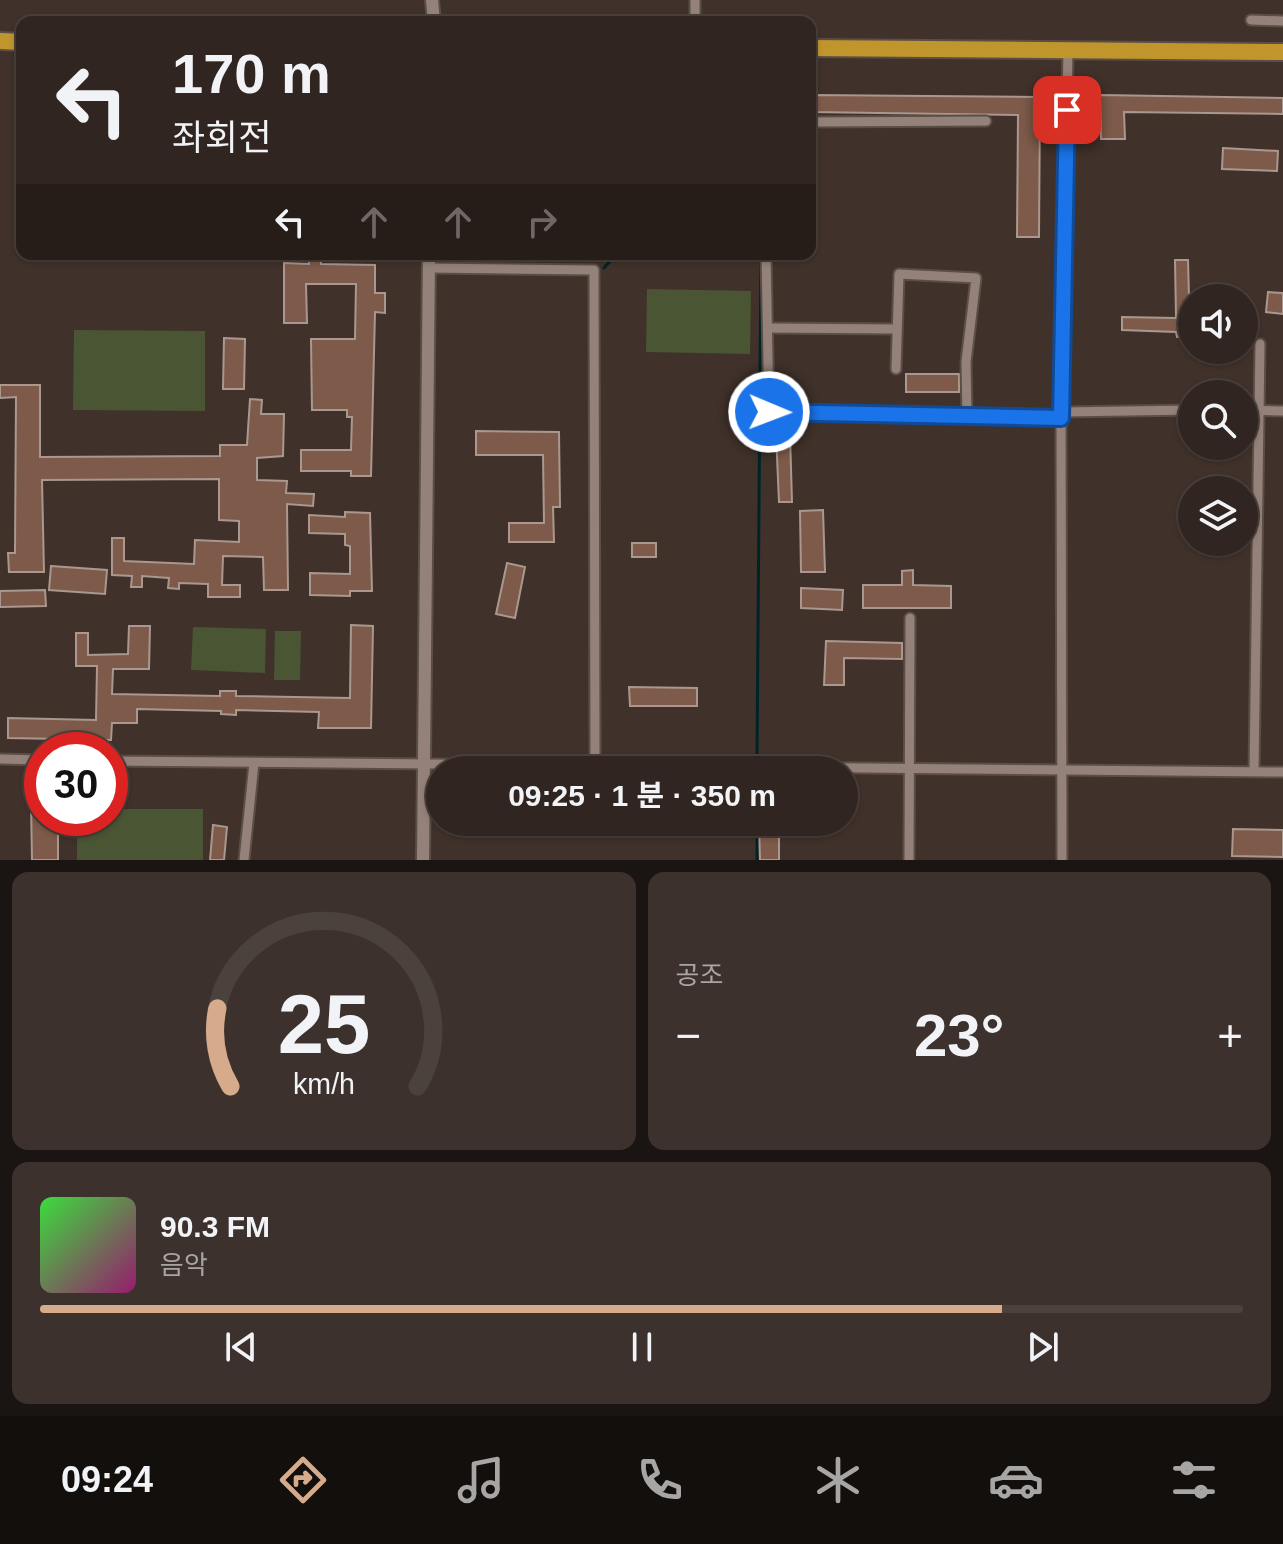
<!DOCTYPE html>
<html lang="ko">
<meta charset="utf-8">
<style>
body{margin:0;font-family:Arial,"Noto Sans KR",sans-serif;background:#3c312d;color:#f1f3f6;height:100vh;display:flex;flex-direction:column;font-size:30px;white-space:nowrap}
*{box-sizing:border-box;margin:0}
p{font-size:26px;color:#a8a5a5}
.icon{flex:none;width:44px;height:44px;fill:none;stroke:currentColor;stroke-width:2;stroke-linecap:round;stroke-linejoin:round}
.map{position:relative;height:860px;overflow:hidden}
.sheet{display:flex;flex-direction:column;gap:12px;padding:12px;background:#1a1412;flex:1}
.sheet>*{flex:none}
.hud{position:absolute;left:16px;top:16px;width:800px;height:244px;border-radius:16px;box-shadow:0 2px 6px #0004,0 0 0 2px #4b423e;background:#302520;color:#f1f3f6;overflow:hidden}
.buttons{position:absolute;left:1178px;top:284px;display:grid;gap:16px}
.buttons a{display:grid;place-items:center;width:80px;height:80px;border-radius:50%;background:#302520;box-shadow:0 2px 6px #0004,0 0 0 2px #4b423e;font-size:40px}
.speed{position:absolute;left:24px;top:732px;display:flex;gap:16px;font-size:40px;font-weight:700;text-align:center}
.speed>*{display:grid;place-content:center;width:104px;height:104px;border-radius:50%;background:#302520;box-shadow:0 2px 6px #0004,0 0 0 2px #4b423e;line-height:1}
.speed .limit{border:12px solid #d22;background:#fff;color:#111}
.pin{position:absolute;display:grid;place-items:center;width:68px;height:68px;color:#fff;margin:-34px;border-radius:16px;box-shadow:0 4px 12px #0006}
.me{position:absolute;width:88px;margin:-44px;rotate:91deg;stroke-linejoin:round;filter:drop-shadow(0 0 6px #0008)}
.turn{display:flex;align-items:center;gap:28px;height:168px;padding:0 24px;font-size:36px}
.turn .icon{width:104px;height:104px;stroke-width:2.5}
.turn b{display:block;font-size:56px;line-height:68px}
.lanes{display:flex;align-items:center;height:76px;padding:0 24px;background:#0003;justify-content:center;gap:40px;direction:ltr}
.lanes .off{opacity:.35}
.big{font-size:60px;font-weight:700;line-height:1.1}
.sheet .tile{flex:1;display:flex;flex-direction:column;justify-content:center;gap:12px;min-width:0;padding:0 28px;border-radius:16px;background:#3c312d}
.sheet .dial{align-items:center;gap:0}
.dial svg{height:208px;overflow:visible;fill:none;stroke:#4b423e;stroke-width:7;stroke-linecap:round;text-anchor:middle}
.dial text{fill:#f1f3f6;stroke:none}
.song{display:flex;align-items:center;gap:24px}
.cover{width:96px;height:96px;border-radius:12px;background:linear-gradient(135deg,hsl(120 70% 55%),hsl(320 70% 35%))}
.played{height:8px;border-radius:4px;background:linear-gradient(90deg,#d6ab8b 80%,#4b423e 80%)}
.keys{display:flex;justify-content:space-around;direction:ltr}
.heat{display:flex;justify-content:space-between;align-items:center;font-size:44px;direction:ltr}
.sheet .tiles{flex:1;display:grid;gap:12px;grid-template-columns:1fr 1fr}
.tile:last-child{grid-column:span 2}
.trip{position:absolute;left:426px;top:756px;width:432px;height:80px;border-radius:40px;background:#302520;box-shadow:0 2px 6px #0004,0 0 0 2px #4b423e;font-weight:700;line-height:80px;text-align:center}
.dock{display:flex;height:128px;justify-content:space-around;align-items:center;background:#130f0d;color:#a8a5a5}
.dock .icon{width:56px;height:56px}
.dock .active{color:#d6ab8b}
.dock b{font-size:36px;color:#f1f3f6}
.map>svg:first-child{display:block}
</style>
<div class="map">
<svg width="1283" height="860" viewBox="0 0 1283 860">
<rect width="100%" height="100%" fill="#40312a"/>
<g fill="#4a5534">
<path d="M647 289 751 291 750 354 646 352Z"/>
<path d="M74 330 205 331V411L73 410Z"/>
<path d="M193 627 266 629 265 673 191 670Z"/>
<path d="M275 631H301L300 680H274Z"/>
<path d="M110 809H203V860H77V818H110Z"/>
</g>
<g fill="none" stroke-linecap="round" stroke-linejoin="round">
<g stroke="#002328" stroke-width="3">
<path d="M604 268 616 254"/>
<path d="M757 756 761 254"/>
<path d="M757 822V860"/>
</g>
</g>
<g fill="#7d5a49" stroke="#aa988f" stroke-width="2">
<path d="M810 95 1040 97 1039 237H1017L1018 115 810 112Z"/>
<path d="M1100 95 1283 98V114L1124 112 1125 139H1101Z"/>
<path d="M1223 148 1278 151 1277 171 1222 169Z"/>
<path d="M308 254H320L321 264 375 265V293H385V313L375 312 371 476H351V471H301V450H351L352 417H347V410H312L311 339H355L356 284H306L307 323H284V263L309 264Z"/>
<path d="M1175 260H1188L1190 336 1177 337 1176 332 1122 330V317L1176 318Z"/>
<path d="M1268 292 1283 293V314L1266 312Z"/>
<path d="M224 338 245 339 244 389H223Z"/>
<rect x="906" y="374" width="53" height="18"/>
<path d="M0 385H40V457L220 456V445H247L250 399 262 400 261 414H284L283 456 257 458V480L287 481 286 493 314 494 313 506 287 504 288 590H264L263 557 223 556 222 585H240V597H208V584L179 583V589L168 588 169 578 142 576V587H131L132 576 112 575V538H124V561L194 564 195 540 239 542V521L219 520V479L42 480 44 572H9L8 553H15L16 397 0 398Z"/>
<path d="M476 431 559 432 560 507H553L554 542H509V523H544L543 455H476Z"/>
<path d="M776 434H790L792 502H779Z"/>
<path d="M823 510 825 572H801L800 511Z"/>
<path d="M345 512 370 513 372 591H350V596L310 595V573L350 574V546L345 545V534L309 533V515L345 517Z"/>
<rect x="632" y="543" width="24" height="14"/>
<path d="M507 563 525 567 515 618 496 614Z"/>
<path d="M51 566 107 570 105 594 49 590Z"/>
<path d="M913 570V585L951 586V608H863V585H902V571Z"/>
<path d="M801 588 843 590 842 610 801 608Z"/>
<path d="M45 590 46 606 0 607V591Z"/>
<path d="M351 625 373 626 371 728H318L319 712 236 710V715L221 714V711L137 709V723H112L111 740 8 738V718L96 720 97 666H76V633H88V655L128 654 129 626H150L149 669H113L112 694 220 696V691H236V696L350 698Z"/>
<path d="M826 641 902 643V659L844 658V685H824Z"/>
<path d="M629 687 697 688V706H630Z"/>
<path d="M31 803H42V818H58V860H32Z"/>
<path d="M759 822H779V860H760Z"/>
<path d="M213 825 227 827 224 860H210Z"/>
<path d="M1233 829 1283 830V857L1232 856Z"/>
</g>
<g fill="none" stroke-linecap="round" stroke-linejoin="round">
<g stroke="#5b4e47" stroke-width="13">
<g id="street">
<path d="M1251 20 1283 21"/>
<path d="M695 22V0"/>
<path d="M810 122 986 121"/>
<path d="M766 254 769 412 1061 418"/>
<path d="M430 268 594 270 595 763"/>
<path d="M768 328 897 329"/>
<path d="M896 369 899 274 976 278 966 362 967 417"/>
<path d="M1244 410 1283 411"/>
<path d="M1062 412 1192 410"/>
<path d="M0 759 42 760"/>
<path d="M110 761 1283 772"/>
<path d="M1254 771 1260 344"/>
<path d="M244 860 254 763"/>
<path d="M909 860 910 618"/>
<path d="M1062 860 1061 418 1068 50"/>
</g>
</g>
<g stroke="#5b4e47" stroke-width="16">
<g id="secondary">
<path d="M432 0 434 22"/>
<path d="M423 860 429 254"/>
</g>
</g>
<g stroke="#5b4e47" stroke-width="20">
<g id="highway">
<path d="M0 41 22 42"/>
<path d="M810 48 1283 52"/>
</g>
</g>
<use href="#street" stroke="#94827a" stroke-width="9"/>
<use href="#secondary" stroke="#94827a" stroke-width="12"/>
<use href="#highway" stroke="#c0952c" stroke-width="16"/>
</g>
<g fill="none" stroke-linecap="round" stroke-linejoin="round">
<g stroke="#114b97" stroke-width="20">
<path id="route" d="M769 412 1061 418 1067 110"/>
</g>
<use href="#route" stroke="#1a73e8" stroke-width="14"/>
</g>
</svg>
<div class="buttons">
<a><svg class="icon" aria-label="sound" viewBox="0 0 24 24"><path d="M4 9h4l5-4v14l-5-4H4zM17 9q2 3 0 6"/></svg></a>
<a><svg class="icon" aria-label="search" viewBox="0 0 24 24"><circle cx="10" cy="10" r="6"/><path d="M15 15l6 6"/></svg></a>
<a><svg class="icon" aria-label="layers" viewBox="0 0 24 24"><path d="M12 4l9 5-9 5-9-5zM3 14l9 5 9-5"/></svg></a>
</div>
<div class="speed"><div class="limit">30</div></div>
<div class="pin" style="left:1067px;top:110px;background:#d93025"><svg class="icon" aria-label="arrive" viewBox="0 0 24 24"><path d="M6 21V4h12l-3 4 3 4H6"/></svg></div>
<svg class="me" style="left:769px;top:412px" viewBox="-20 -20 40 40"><circle r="17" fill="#1a73e8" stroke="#fff" stroke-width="3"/><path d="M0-11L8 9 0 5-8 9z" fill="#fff"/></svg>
<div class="trip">09:25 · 1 분 · 350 m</div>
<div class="hud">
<div class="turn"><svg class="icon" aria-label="left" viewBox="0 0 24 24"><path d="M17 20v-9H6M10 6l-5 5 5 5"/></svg><div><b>170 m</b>좌회전</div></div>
<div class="lanes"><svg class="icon" aria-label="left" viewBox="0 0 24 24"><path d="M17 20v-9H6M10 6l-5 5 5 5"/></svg><svg class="icon off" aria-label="ahead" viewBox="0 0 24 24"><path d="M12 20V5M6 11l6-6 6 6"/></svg><svg class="icon off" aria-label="ahead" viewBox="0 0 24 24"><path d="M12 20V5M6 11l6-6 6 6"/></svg><svg class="icon off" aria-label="right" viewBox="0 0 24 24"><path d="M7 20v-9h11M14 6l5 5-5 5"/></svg></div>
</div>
</div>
<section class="sheet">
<div class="tiles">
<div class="tile dial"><svg viewBox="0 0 100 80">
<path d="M14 69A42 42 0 1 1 86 69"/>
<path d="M14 69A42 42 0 0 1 9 39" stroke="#d6ab8b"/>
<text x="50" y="56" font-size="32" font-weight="700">25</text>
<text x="50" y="72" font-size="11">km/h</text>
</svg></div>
<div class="tile"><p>공조</p>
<div class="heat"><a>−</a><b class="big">23°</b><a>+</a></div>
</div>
<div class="tile">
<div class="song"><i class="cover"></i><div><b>90.3 FM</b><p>음악</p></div></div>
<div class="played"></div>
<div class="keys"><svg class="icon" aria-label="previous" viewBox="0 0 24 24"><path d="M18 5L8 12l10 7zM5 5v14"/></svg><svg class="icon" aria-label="pause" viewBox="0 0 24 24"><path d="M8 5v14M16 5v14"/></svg><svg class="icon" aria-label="next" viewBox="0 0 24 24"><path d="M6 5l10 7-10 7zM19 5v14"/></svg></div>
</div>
</div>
</section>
<nav class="dock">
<b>09:24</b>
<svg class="icon active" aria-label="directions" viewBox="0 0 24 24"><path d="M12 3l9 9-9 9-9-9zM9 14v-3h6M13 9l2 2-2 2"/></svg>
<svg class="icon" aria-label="music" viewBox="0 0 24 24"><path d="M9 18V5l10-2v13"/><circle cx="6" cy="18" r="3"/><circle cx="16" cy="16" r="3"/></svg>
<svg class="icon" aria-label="phone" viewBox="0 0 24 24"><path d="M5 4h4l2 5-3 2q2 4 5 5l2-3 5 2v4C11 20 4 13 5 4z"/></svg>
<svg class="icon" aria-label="climate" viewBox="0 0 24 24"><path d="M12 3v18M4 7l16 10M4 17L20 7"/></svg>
<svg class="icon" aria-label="car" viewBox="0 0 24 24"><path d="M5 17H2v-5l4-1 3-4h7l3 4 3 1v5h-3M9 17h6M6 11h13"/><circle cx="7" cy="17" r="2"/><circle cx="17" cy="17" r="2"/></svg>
<svg class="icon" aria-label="filters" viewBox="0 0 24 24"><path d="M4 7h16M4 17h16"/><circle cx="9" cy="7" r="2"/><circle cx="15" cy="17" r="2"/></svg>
</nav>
